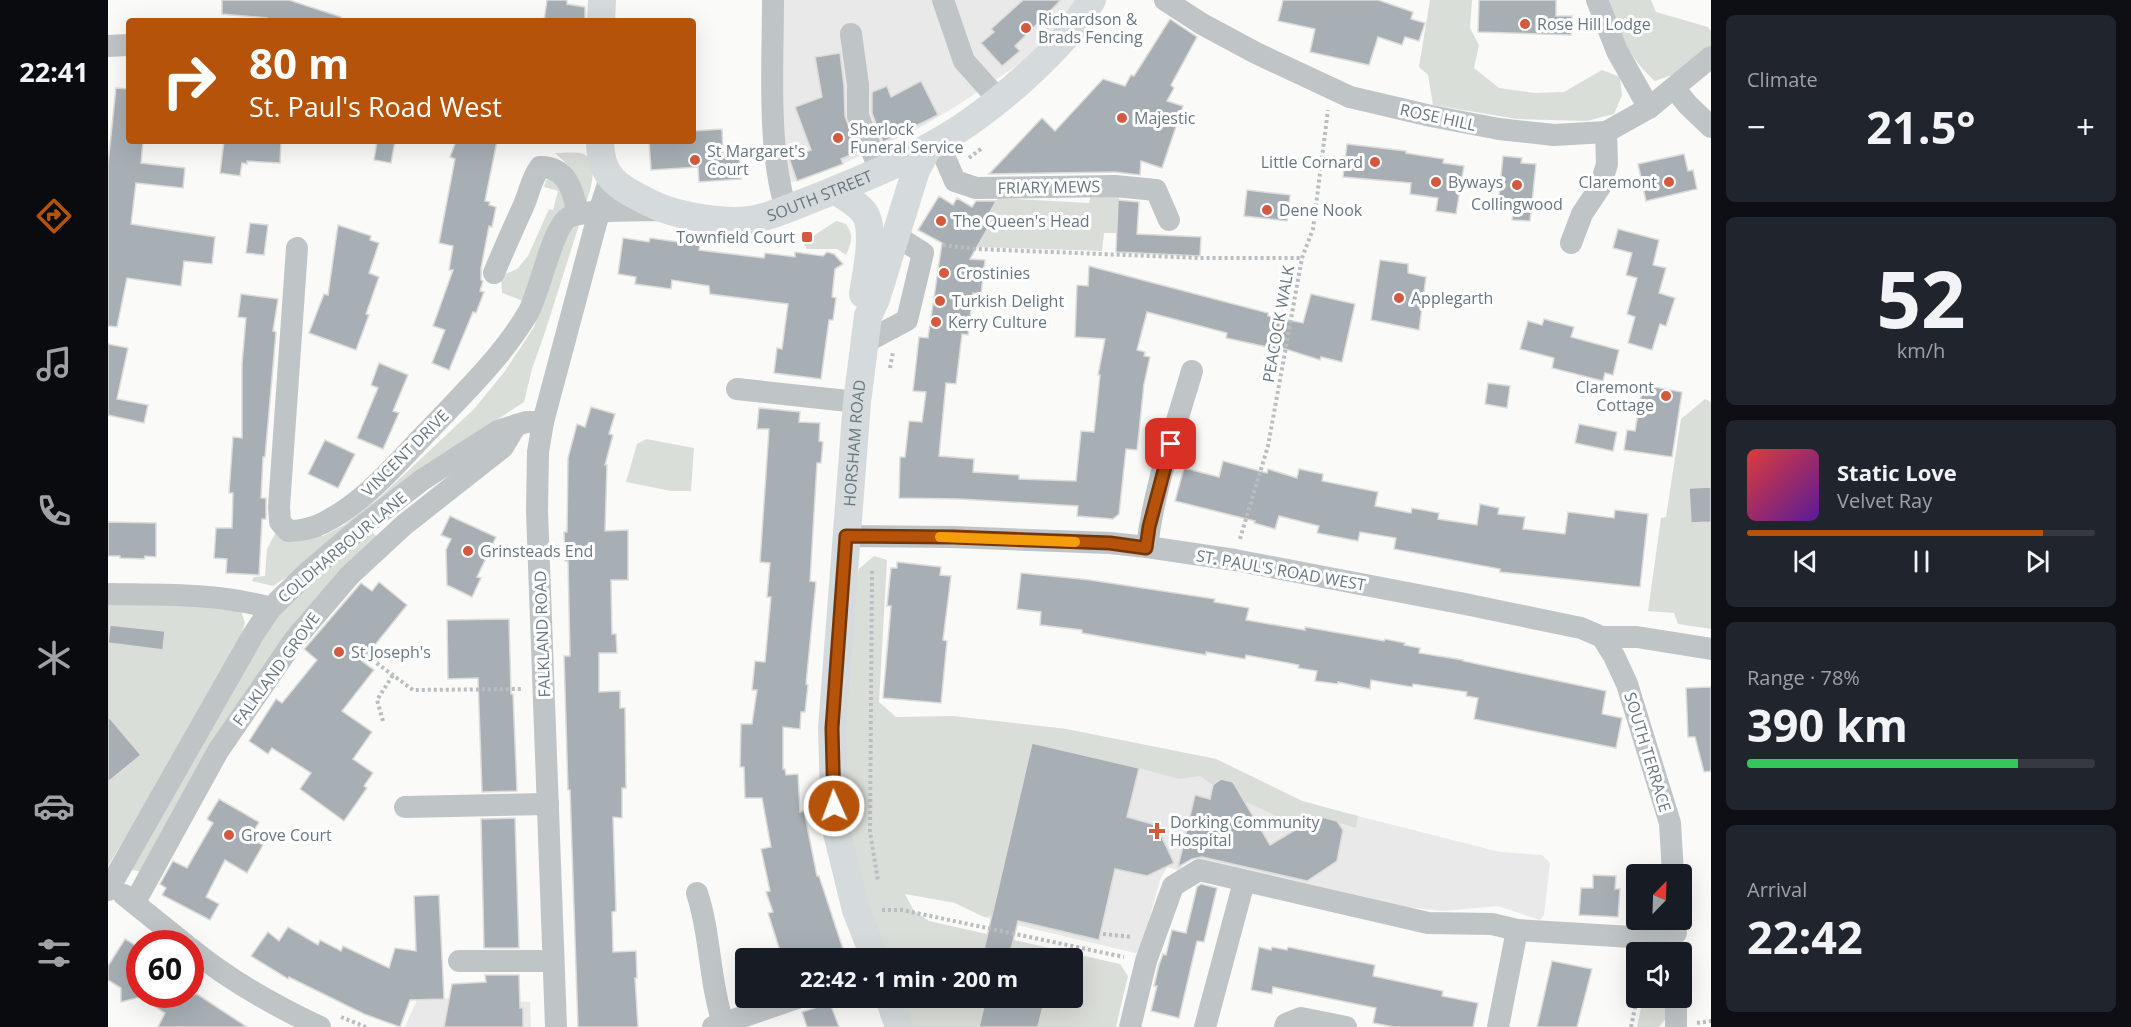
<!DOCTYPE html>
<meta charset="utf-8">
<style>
body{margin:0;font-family:"Open Sans",sans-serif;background:#20242c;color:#f1f3f6;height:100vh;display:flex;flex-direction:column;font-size:22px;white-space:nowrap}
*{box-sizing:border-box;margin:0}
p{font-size:20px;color:#9ea1a6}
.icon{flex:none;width:33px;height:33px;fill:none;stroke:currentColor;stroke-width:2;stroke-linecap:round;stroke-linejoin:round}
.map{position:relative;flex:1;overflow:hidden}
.sheet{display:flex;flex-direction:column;gap:15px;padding:15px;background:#0d0f14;width:420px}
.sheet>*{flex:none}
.guide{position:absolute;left:18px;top:18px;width:570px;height:126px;border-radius:6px;box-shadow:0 6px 24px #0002;background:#b45309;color:#fff;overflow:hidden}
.needle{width:39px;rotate:23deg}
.buttons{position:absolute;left:1518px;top:864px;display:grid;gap:12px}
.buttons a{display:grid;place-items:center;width:66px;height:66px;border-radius:6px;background:#171b24;box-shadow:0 6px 24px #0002;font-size:30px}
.speed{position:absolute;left:18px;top:930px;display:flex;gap:12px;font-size:30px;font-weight:700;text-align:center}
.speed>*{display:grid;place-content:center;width:78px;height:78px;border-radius:50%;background:#171b24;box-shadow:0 6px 24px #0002;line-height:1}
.speed .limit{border:9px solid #d22;background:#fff;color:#111}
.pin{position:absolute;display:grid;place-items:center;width:51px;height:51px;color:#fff;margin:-26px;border-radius:12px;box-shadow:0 3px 9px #0006}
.me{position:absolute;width:66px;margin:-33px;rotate:358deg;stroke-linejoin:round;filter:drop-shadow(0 0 4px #0008)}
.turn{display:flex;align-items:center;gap:21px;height:126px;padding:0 24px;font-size:27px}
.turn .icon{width:78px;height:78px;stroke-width:2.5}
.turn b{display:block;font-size:42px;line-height:51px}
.big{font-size:45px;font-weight:700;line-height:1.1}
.sheet .tile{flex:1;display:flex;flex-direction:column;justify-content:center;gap:9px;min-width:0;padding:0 21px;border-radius:9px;background:#20242c}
.sheet .dial{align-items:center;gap:0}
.dial b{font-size:78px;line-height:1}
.song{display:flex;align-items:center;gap:18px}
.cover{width:72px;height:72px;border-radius:9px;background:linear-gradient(135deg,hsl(0 70% 55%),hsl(270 70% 35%))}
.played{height:6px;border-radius:3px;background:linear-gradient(90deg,#b45309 85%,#363941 85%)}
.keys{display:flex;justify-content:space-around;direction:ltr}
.heat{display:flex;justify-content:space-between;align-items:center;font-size:33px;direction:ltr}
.charge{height:9px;border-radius:4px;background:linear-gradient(90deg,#34c759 78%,#363941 0)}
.trip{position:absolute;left:627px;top:948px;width:348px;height:60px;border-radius:6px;background:#171b24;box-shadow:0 6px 24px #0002;font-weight:700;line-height:60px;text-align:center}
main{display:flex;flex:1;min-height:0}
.dock{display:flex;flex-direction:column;width:108px;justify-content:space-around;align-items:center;background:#090b0e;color:#9ea1a6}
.dock .icon{width:42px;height:42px}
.dock .selected{color:#b45309}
.dock b{font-size:27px;color:#f1f3f6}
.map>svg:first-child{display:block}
</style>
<main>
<nav class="dock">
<b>22:41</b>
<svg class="icon selected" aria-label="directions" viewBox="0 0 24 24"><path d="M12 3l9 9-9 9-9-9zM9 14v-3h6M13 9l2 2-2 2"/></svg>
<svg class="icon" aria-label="music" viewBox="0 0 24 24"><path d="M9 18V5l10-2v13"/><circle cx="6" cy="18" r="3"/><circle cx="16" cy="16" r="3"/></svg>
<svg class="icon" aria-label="phone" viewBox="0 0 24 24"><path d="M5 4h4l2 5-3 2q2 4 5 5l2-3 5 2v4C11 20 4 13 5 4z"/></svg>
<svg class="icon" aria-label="climate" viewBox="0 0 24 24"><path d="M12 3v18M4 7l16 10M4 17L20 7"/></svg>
<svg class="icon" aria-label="car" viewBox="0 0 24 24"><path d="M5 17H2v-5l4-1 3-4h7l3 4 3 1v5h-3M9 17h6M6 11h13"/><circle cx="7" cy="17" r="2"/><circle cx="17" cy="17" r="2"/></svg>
<svg class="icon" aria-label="filters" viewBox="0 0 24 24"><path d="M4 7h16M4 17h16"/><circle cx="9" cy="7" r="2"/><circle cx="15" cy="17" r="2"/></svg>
</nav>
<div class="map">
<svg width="1603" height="1027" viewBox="0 0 1603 1027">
<rect width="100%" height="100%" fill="#fafaf8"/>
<g fill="#e8e9e8">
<path d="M657 0H971L944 42 847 107 811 128 735 164 689 181 663 187Z"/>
<path d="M844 716 958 729 1108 759 1194 801 1218 808 1392 852 1434 855 1442 863 1436 915 1432 920 1390 906 1335 911 1296 907 1224 892 1089 860 1077 855 1073 871 1059 867 1052 880 1033 949 1027 953 876 917 847 903Z"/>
<path d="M358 998 422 1002 423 1027H297L309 1000Z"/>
</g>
<g fill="#daded8">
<path d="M1322 0H1364L1362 28 1371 45 1366 68 1391 88 1427 93 1456 92 1494 70 1512 77 1514 95 1506 114 1479 121 1409 119 1325 105 1320 75 1311 67Z"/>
<path d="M1497 0H1543L1548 12 1600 27 1603 31V47L1564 75 1547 81C1521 58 1510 31 1497 0Z"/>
<path d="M447 153C455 153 465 152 472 153 494 157 482 193 477 206L461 166Z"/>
<path d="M446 178 464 209 418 302 394 293 393 276 409 269 420 256 441 209 445 210 450 191 436 187 438 180Z"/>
<path d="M1011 193 1009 233H996L994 251 869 247 880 229 875 225 890 198 981 203 983 194Z"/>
<path d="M728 221 738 224C746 236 744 242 738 255L729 249H699L695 243Z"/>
<path d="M471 225 438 329 424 369 416 402 341 451 188 571 165 586 144 581 146 577 157 576 159 549 169 530H206L215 536 236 525 272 497 366 409 397 371 426 327 455 234Z"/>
<path d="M1597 399 1603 402V629L1570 624 1566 613 1540 611 1553 518 1558 517 1573 419Z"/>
<path d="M538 439 586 448 583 491H563L518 482 529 444Z"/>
<path d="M263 532 285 548 232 570 35 872 25 870 21 863 170 610Z"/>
<path d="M766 556 779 560 771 702 788 717 844 716 958 729 1108 759 1194 801 1250 816 1248 828 1210 816 1192 827 1136 801 1124 782 1113 779 1105 785 1092 776 1071 779 1031 768 884 915 876 917 847 903 797 894 806 911 821 921 1012 964 1020 976 1008 1027H797L787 998H964V958H774L735 816 733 750 747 589 751 569Z"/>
<path d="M0 603 104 605 133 611 137 623 129 645 93 711 0 866Z"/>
<path d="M1535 998H1560V1016L1551 1027H1529Z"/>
</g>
<g fill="#a7afb4" stroke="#dcdcda" stroke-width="1.5">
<path d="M114 0H181L233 17V21H158L159 18 114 14Z"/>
<path d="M439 0H459V4L477 7V21H436Z"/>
<path d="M915 0H953L907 46 912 51 894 66 873 43 886 32 883 29Z"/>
<path d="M1175 0H1270L1305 12 1303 19 1317 23 1311 41 1297 37 1294 45 1270 37 1261 65 1202 52 1207 29 1170 21Z"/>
<path d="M1371 0H1448V16H1464L1463 35 1370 32Z"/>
<path d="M1062 19 1089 37 1063 85 1066 88 1059 101 1075 106 1054 168 1033 161 1032 175 1007 172 881 174 934 118 947 131 995 79 1017 86 1023 75 1026 76Z"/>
<path d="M732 53 736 86 737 116 750 152 733 159 735 164 689 181 681 158 703 150 687 107 714 97 707 57Z"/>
<path d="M813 81 830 115 775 142 764 113V92L779 86 783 97Z"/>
<path d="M8 88 21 89V141H35L33 163 77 168 75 188 28 183 23 224 107 237 104 264 76 261 73 286 19 278 9 327 0 326V164Z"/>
<path d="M614 129 615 154 631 153 633 179 591 182 590 167 543 170 541 141H585V131Z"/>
<path d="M116 141H173L172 163 139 161V164L134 163 132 176 112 173Z"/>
<path d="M269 141H287L283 163 266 160Z"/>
<path d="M348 141H389L377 201 382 202 381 205 388 207 384 227 381 226 373 268V280L375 281 372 291 376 292 368 313 365 312 341 370 324 363 337 330 325 326 345 270H341L345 246 331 243 347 159 342 157Z"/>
<path d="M1239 144 1298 151V153L1336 159 1335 163 1356 166 1348 214 1328 211 1330 198 1302 194 1303 183 1235 177Z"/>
<path d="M1576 154 1580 171 1585 170 1589 189 1538 201 1530 164Z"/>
<path d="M1395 156 1414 158 1413 163 1428 164 1422 221 1404 220 1406 208 1390 206Z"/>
<path d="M1139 190 1182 195 1179 221 1136 216Z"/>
<path d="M831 196 845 205 849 198 864 207 868 201H888L875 225 880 228 862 259 877 260 873 294 865 293 860 335 854 334 848 384 838 383 831 456 866 459 865 472 911 475V479L968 481 973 431 986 432 992 375H990L997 339 967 337 969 285 980 286 981 266 1160 313V316L1195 323 1203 294 1247 304 1234 362 1213 357 1212 360 1168 346V349L1118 338 1119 333 1039 312 1029 350 1037 352 1036 356 1042 357 1036 384 1029 450 1018 449 1011 514 1005 519 969 516 970 506 852 499 791 498 792 457H797L801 421 814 422 818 392 805 391 811 337 820 338 834 243 810 230Z"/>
<path d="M1010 200 1031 202 1029 234 1093 237 1092 256 1008 252Z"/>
<path d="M142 223 160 225 156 255 138 253Z"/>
<path d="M230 225 263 236 262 240 271 243 261 273 271 277 258 314 261 315 248 350 201 333 216 294 220 295Z"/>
<path d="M1510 229 1551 240 1545 265 1558 268 1551 293 1567 298 1558 326 1552 324 1544 350 1520 343 1527 317 1519 314 1529 278 1518 275 1524 253 1505 248Z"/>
<path d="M515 238 541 242 542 238 592 245 591 250 656 258 657 253 687 257V252L715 256 719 252 726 254 735 264 727 269 724 297 728 298 725 320H721L713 379 666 373 669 348 674 349 680 304 602 294 601 286 564 280 563 289 527 284 528 277 510 274Z"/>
<path d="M1272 260 1300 264V273L1318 277 1311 330 1263 320Z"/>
<path d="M133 294 170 299 165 331 168 332 157 457H155L153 498H158V519H154L151 575 118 573 119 559 106 558 108 528H124L125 493H121L125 437 134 438V364L138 318 130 317Z"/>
<path d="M1436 319 1466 327 1463 337 1511 350 1505 375 1497 373 1495 381 1444 368 1446 358 1412 349 1420 321 1434 325Z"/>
<path d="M0 344 20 348 9 399 40 405 36 423 0 415Z"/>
<path d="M271 363 300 375 285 411 291 413 275 449 249 438 270 388 263 385Z"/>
<path d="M1380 383 1402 386 1399 408 1377 404Z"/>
<path d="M1535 385 1574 392 1564 457 1516 450 1519 430 1527 431Z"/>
<path d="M483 407 507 414 501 434 505 435 497 465H499L497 531 520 530V580H503L504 634H508L509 653H491V692L512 691V708H517L518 788H514V818L505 817 508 911 504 912 505 952 528 951 529 978H527L530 1027H470L462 790H460L456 656H462L460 561H457L456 532H459L460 458 469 424 477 427Z"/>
<path d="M651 408 692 412 691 422 712 423 711 441 715 442 713 463H709L702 581 708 582 698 684 700 685 697 712H693L692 729 675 727V769H677L678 775 690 774 692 812 696 811 709 876H711L738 958H683L680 949 672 951 660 913 665 912 658 892 662 891 653 849 663 847 654 798H637L636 767H632L633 724H644L649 690H644L647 661 657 662 663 597H659L662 563 652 562 661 429H649Z"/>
<path d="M1471 424 1509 432 1505 451 1467 443Z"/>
<path d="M217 440 247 454 230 488 200 474Z"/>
<path d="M1115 461 1159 473 1160 469 1189 478 1191 469 1215 474 1214 481 1270 492 1267 506 1303 513 1304 508 1331 513 1330 519 1369 525 1372 504 1391 508 1390 514 1417 517 1415 529 1457 534 1460 512 1506 518 1507 510 1540 514 1532 587 1392 572V569L1286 549 1288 538 1252 532 1250 541 1209 533 1211 526 1171 516 1167 529 1146 523 1147 521 1067 501 1076 468 1111 477Z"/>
<path d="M1603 487V522L1583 523 1581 488Z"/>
<path d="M342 516 388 537 369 577 373 578 364 597 339 585 338 550 343 539 333 535Z"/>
<path d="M0 522 48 523V557L37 556 36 559 12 558V556H0Z"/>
<path d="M789 562 833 567 832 575 843 576 835 640 839 641 833 703 775 698 783 606H779L783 568H789Z"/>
<path d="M913 573 982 580 1107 599 1106 602 1141 608 1138 620 1197 630V627L1276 641 1277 639 1297 643 1296 645 1312 648 1311 653 1355 660V661L1498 691 1494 714 1514 718 1508 748 1366 719 1370 698 1358 696 1359 692 1305 684 1304 687 1263 680 1262 689 1230 682V684L1207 681 1209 671 1190 668 1191 665 1138 655 1137 659 1098 652V655L974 633V630L932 625 933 612 909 609Z"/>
<path d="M271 582 299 605 254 661 266 670 234 711 264 732 245 759 265 773 256 786 259 788 236 821 192 789 203 773 164 748 160 754 141 741 168 699 174 703 209 660 196 649 198 647 253 583 264 591Z"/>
<path d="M401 619 403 694H405L409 791 374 792 370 678 340 679 339 620Z"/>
<path d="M2 625 57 631 55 650 0 643Z"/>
<path d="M1603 687V771L1596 772 1587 737H1580L1578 688Z"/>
<path d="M0 716 33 755 0 782Z"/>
<path d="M924 743 1031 768 1019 817 1048 825 1066 863 1039 876 1007 869 991 940 910 921 901 958H874Z"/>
<path d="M1113 779 1125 782 1162 845 1210 816 1229 821 1235 830 1229 861 1199 881 1094 857 1084 859 1070 867 1087 795 1102 799 1105 785Z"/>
<path d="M111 799 151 822 142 838 155 845 139 873 117 860 98 897 111 904 102 920 54 895 58 888 52 884 65 861 79 868 105 823 99 819Z"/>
<path d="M407 818 411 948H376L373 819Z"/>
<path d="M1485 875 1508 876 1507 889H1512L1510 917 1471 915 1473 888H1485Z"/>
<path d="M1093 884 1109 888 1096 942 1089 941 1071 1018 1043 1011 1049 986H1046L1051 965 1055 954 1058 955 1064 930 1078 933 1089 887Z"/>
<path d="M331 895 336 999 302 1000 292 1027 256 1014 181 977 180 979 143 956 160 932 171 941 180 927 210 945 212 940 233 951 235 946 281 968 287 948 308 951 306 896Z"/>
<path d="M17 939 32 948V994H89L139 1027H50L57 1013 32 997 13 1002V988L0 980V966Z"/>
<path d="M1151 947 1163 950 1164 947 1179 950 1180 947 1267 965 1265 976 1335 991 1334 996 1370 1003 1365 1027H1286L1265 1023 1268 1008 1165 987 1164 994 1143 990Z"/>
<path d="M1444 961 1484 969 1469 1027H1429Z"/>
<path d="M377 975H411L412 1008H415V1027H336L344 984 378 982Z"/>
<path d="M878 998H937L930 1027H871Z"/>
<path d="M722 1003 731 1027H699L694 1012Z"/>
</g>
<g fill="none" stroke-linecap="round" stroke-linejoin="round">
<g stroke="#babec0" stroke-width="4" stroke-dasharray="3 3" stroke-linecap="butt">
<path d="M861 158 874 148"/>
<path d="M835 245 868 249 1092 258H1194"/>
<path d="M782 368 785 352"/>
<path d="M1132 539 1160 446 1194 258 1205 229 1220 110"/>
<path d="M764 571 762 831 770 881"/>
<path d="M259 656 305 690 415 689"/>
<path d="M275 721 269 700 285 675"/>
<path d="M774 910H794L1016 957"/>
<path d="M995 934 1024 937"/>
<path d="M233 1017 258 1027"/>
<path d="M1589 1023 1603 1021"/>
<path d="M1523 1027 1529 998"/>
</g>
<g stroke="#bfc4c7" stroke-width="22">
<path d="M665 0C665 65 659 147 678 209"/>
<path d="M835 0 856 61 890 99"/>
<path d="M1057 0 1094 24 1148 53 1242 97 1323 116 1391 129 1446 135 1498 132 1541 108 1603 57"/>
<path d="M1489 0 1509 51 1541 108"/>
<path d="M743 34 750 85V116L772 171"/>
<path d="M0 46 21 45"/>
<path d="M1566 88 1580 105 1603 127"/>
<path d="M836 139 837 158 847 181 868 188 1007 186 1048 190 1061 220"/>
<path d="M1463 243 1474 214 1492 187 1499 164 1498 132"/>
<path d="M189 248 171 507 172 522 180 531C194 531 203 529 215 523 257 502 288 464 320 431 355 394 394 357 420 313 432 292 444 228 460 218 477 208 534 211 555 210"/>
<path d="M386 273C395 251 405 229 415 207 421 194 423 179 432 167 460 167 465 191 470 214"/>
<path d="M756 343 799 320 815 253 787 235"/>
<path d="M629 389 749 402"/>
<path d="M738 536 845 537 1002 543 1039 547 1127 560 1357 604 1473 628 1494 637H1529L1603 649"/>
<path d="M1039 547C1046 487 1067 429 1084 371"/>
<path d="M0 594C54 595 110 593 163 608"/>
<path d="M1494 637 1506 656 1519 684 1562 823 1565 874"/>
<path d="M297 807 440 804"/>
<path d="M0 890 145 635 163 608 199 573 252 528 314 480 390 431 418 422H435"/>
<path d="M589 893C603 935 601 981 615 1023"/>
<path d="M16 895 77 944"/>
<path d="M27 902 110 751 187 639 242 575 296 525 395 447 408 425"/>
<path d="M82 948C122 981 165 1005 212 1027"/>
<path d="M351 961H444"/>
<path d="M448 1027 429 511 430 452 435 422 491 212 502 178"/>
<path d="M605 1027 689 998"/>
<path d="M1022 1027 1038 961 1065 886 1091 870 1320 923 1384 924 1409 930 1540 938 1568 933"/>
<path d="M1097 1027 1136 882"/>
<path d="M1177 1027 1178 1024 1193 1018 1238 1027"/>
<path d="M1390 1027 1409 930"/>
<path d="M1568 1027V998"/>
</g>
<g stroke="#d5dadc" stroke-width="28">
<path d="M493 21 494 0"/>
<path id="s1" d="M492 141C492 179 512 188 542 203 568 216 619 225 648 219 670 214 691 204 712 196 767 174 823 151 870 116 900 94 936 62 960 34 969 23 976 11 984 0"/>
<path d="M727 190C735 196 747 202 754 210 770 226 758 273 755 294"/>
<path id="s2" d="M767 958 748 910 727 825 724 728 749 402 760 316 768 299 808 170 820 148"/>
<path d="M781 998 791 1027"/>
</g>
</g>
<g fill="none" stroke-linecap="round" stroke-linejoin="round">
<g stroke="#753606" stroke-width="15">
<path id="route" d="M726 806 724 728 738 536 845 537 1002 543 1038 548 1041 527 1063 444"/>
</g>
<use href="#route" stroke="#b45309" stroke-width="10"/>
<path stroke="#f59e0b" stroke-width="10" d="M832 537 967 542"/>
</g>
<g fill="#d4593e" stroke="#fff" stroke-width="2">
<circle cx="1417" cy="24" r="6"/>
<circle cx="918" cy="28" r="6"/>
<circle cx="1014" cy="118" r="6"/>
<circle cx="730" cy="138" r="6"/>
<circle cx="587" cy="160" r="6"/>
<circle cx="1267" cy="162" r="6"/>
<circle cx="1328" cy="182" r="6"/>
<circle cx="1561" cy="182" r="6"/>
<circle cx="1409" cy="185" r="6"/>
<circle cx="1159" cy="210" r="6"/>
<circle cx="833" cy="221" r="6"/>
<rect x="693" y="231" width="12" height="12" rx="3"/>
<circle cx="836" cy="273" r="6"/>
<circle cx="1291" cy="298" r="6"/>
<circle cx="832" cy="301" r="6"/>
<circle cx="828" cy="322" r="6"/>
<circle cx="1558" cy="396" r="6"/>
<circle cx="360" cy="551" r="6"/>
<circle cx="231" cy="652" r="6"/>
<path d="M1046 822h6v6h6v6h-6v6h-6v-6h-6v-6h6z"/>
<circle cx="121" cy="835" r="6"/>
</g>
<g text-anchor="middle" stroke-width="6" stroke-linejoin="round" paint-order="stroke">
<g font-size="16" fill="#677780" stroke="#fff" text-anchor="start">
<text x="930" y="25">Richardson &amp;<tspan x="930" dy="18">Brads Fencing</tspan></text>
<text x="1429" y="30">Rose Hill Lodge</text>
<text x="1026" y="124">Majestic</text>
<text x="742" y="135">Sherlock<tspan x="742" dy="18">Funeral Service</tspan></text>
<text x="599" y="157">St Margaret's<tspan x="599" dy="18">Court</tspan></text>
<text x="1255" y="168" text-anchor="end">Little Cornard</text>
<text x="1340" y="188">Byways</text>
<text x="1549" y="188" text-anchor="end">Claremont</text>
<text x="1409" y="210" text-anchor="middle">Collingwood</text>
<text x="1171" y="216">Dene Nook</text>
<text x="845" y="227">The Queen's Head</text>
<text x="687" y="243" text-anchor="end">Townfield Court</text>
<text x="848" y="279">Crostinies</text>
<text x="1303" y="304">Applegarth</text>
<text x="844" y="307">Turkish Delight</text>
<text x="840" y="328">Kerry Culture</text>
<text x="1546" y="393" text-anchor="end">Claremont<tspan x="1546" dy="18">Cottage</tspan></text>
<text x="372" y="557">Grinsteads End</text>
<text x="243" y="658">St Joseph's</text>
<text x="1062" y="828">Dorking Community<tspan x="1062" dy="18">Hospital</tspan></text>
<text x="133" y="841">Grove Court</text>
</g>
<g font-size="16" fill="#677780" stroke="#fff">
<text transform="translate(1330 117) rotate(12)" y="6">ROSE HILL</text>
<text transform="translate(941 187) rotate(-1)" y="6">FRIARY MEWS</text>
<text dy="6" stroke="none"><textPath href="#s1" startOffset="262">SOUTH STREET</textPath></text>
<text transform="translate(1170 324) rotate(-80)" y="6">PEACOCK WALK</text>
<text dy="6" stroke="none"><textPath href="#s2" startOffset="522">HORSHAM ROAD</textPath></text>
<text transform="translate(297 453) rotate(-45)" y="6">VINCENT DRIVE</text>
<text transform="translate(234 547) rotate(-40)" y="6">COLDHARBOUR LANE</text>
<text transform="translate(1173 570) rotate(10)" y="6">ST. PAUL'S ROAD WEST</text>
<text transform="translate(434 634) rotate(-92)" y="6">FALKLAND ROAD</text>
<text transform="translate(168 669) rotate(-54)" y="6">FALKLAND GROVE</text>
<text transform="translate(1540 752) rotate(73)" y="6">SOUTH TERRACE</text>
</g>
</g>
</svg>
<div class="buttons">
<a><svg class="needle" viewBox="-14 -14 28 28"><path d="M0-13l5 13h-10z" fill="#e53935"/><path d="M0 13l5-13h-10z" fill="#9ea1a6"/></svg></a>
<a><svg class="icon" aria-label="sound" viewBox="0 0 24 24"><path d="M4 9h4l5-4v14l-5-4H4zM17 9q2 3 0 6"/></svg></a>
</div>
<div class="speed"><div class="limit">60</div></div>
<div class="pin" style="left:1063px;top:444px;background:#d93025"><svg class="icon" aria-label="arrive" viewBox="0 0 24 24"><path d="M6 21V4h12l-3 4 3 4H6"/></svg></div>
<svg class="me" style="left:726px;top:806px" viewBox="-20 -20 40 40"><circle r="17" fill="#b45309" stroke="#fff" stroke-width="3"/><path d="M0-11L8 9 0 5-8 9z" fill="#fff"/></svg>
<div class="trip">22:42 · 1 min · 200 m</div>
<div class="guide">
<div class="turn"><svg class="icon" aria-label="right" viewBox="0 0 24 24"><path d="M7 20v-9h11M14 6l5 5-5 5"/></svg><div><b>80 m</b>St. Paul's Road West</div></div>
</div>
</div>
<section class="sheet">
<div class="tile"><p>Climate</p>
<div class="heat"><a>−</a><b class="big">21.5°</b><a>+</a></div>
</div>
<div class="tile dial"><b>52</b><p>km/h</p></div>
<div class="tile">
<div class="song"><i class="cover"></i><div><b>Static Love</b><p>Velvet Ray</p></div></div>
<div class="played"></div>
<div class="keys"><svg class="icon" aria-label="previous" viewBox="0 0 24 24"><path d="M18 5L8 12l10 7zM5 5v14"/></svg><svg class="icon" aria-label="pause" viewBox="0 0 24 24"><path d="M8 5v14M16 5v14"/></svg><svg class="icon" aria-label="next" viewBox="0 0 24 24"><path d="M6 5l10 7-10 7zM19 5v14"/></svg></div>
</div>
<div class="tile"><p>Range · 78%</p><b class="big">390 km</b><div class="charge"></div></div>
<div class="tile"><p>Arrival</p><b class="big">22:42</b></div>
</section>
</main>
